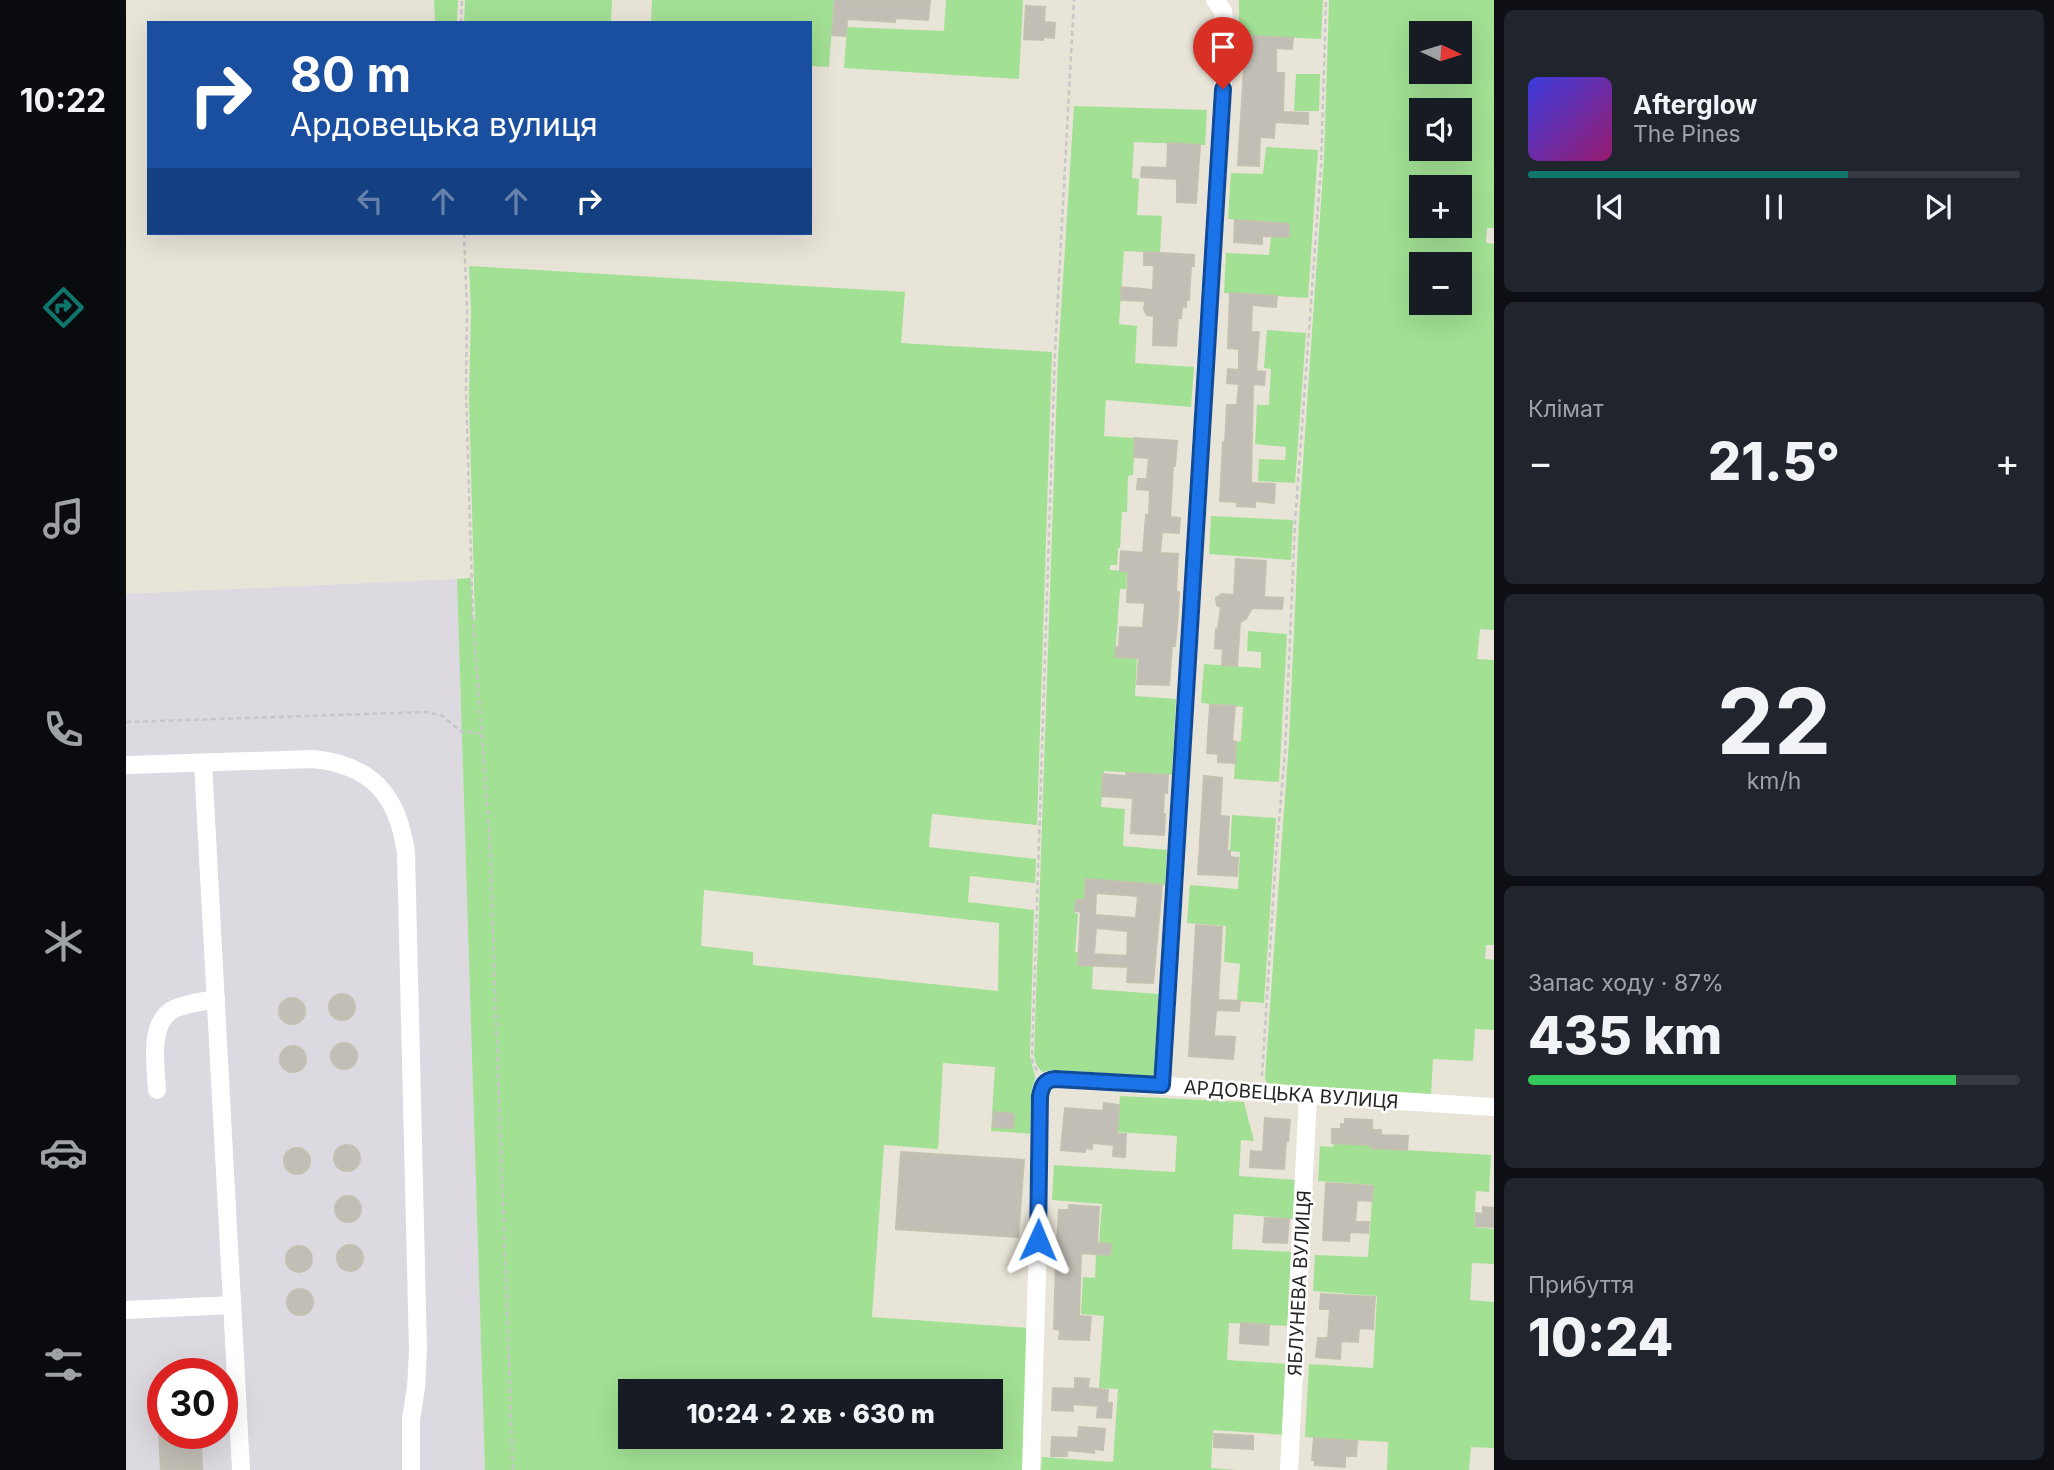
<!DOCTYPE html>
<html lang="uk">
<meta charset="utf-8">
<style>
body{margin:0;font-family:Inter,sans-serif;background:#20242c;color:#f1f3f6;height:100vh;display:flex;flex-direction:column;font-size:26px;white-space:nowrap}
*{box-sizing:border-box;margin:0}
p{font-size:23px;color:#9ea1a6}
.icon{flex:none;width:38px;height:38px;fill:none;stroke:currentColor;stroke-width:2;stroke-linecap:round;stroke-linejoin:round}
.map{position:relative;flex:1;overflow:hidden}
.details{display:flex;flex-direction:column;gap:10px;padding:10px;background:#0d0f14;width:560px}
.details>*{flex:none}
.top-card{position:absolute;left:21px;top:21px;width:665px;height:214px;border-radius:0px;box-shadow:0 7px 28px #0002;background:#1a4fa0;color:#fff;overflow:hidden}
.needle{width:46px;rotate:94deg}
.controls{position:absolute;left:1283px;top:21px;display:grid;gap:14px}
.controls a{display:grid;place-items:center;width:63px;height:63px;border-radius:0px;background:#171b24;box-shadow:0 7px 28px #0002;font-size:35px}
.speed{position:absolute;left:21px;top:1358px;display:flex;gap:14px;font-size:35px;font-weight:700;text-align:center}
.speed>*{display:grid;place-content:center;width:91px;height:91px;border-radius:50%;background:#171b24;box-shadow:0 7px 28px #0002;line-height:1}
.speed .limit{border:10px solid #d22;background:#fff;color:#111}
.pin{position:absolute;display:grid;place-items:center;width:60px;height:60px;color:#fff;margin:-72px -30px;border-radius:50% 50% 50% 0;rotate:-45deg;box-shadow:0 0 7px #0007}
.pin .icon{rotate:45deg}
.me{position:absolute;width:77px;margin:-38px;rotate:1deg;stroke-linejoin:round;filter:drop-shadow(0 0 5px #0008)}
.turn{display:flex;align-items:center;gap:24px;height:147px;padding:0 28px;font-size:32px}
.turn .icon{width:91px;height:91px;stroke-width:2.5}
.turn b{display:block;font-size:49px;line-height:60px}
.lanes{display:flex;align-items:center;height:66px;padding:0 28px;background:#0003;justify-content:center;gap:35px;direction:ltr}
.lanes .off{opacity:.35}
.big{font-size:52px;font-weight:800;line-height:1.1}
.details .card{flex:1;display:flex;flex-direction:column;justify-content:center;gap:10px;min-width:0;padding:0 24px;border-radius:10px;background:#20242c}
.details .dial{align-items:center;gap:0}
.dial b{font-size:91px;line-height:1}
.song{display:flex;align-items:center;gap:21px}
.cover{width:84px;height:84px;border-radius:10px;background:linear-gradient(135deg,hsl(240 70% 55%),hsl(320 70% 35%))}
.played{height:7px;border-radius:4px;background:linear-gradient(90deg,#0f766e 65%,#363941 65%)}
.keys{display:flex;justify-content:space-around;direction:ltr}
.heat{display:flex;justify-content:space-between;align-items:center;font-size:38px;direction:ltr}
.charge{height:10px;border-radius:5px;background:linear-gradient(90deg,#34c759 87%,#363941 0)}
.trip{position:absolute;left:492px;top:1379px;width:385px;height:70px;border-radius:0px;background:#171b24;box-shadow:0 7px 28px #0002;font-weight:800;line-height:70px;text-align:center}
main{display:flex;flex:1;min-height:0}
.menu{display:flex;flex-direction:column;width:126px;justify-content:space-around;align-items:center;background:#090b0e;color:#9ea1a6}
.menu .icon{width:49px;height:49px}
.menu .on{color:#0f766e}
.menu b{font-size:32px;color:#f1f3f6}
.map>svg:first-child{display:block}
</style>
<main>
<nav class="menu">
<b>10:22</b>
<svg class="icon on" aria-label="directions" viewBox="0 0 24 24"><path d="M12 3l9 9-9 9-9-9zM9 14v-3h6M13 9l2 2-2 2"/></svg>
<svg class="icon" aria-label="music" viewBox="0 0 24 24"><path d="M9 18V5l10-2v13"/><circle cx="6" cy="18" r="3"/><circle cx="16" cy="16" r="3"/></svg>
<svg class="icon" aria-label="phone" viewBox="0 0 24 24"><path d="M5 4h4l2 5-3 2q2 4 5 5l2-3 5 2v4C11 20 4 13 5 4z"/></svg>
<svg class="icon" aria-label="climate" viewBox="0 0 24 24"><path d="M12 3v18M4 7l16 10M4 17L20 7"/></svg>
<svg class="icon" aria-label="car" viewBox="0 0 24 24"><path d="M5 17H2v-5l4-1 3-4h7l3 4 3 1v5h-3M9 17h6M6 11h13"/><circle cx="7" cy="17" r="2"/><circle cx="17" cy="17" r="2"/></svg>
<svg class="icon" aria-label="filters" viewBox="0 0 24 24"><path d="M4 7h16M4 17h16"/><circle cx="9" cy="7" r="2"/><circle cx="15" cy="17" r="2"/></svg>
</nav>
<div class="map">
<svg width="1368" height="1470" viewBox="0 0 1368 1470">
<rect width="100%" height="100%" fill="#e9e4d8"/>
<path fill="#dcd9e1" fill-rule="evenodd" d="M331 579 359 1470H0V594ZM37 1374H96V1433H37Z"/>
<g fill="#a2e094" fill-rule="evenodd">
<path d="M308 0H332L331 23H309Z"/>
<path d="M339 0H486L485 23H338Z"/>
<path d="M526 0H708L703 67 684 66V23H525Z"/>
<path d="M820 0H897L893 79 718 68 721 27 818 31Z"/>
<path d="M1113 0H1197L1195 39 1113 35Z"/>
<path d="M1203 0H1368V228H1361L1360 243 1368 244V630L1354 629 1351 659 1368 660V945H1360L1359 959 1368 960V1030L1349 1029 1347 1061 1307 1059 1305 1095 1141 1086 1139 1077 1163 741 1173 521 1198 158ZM1295 33H1334V72H1295ZM1295 110H1334V149H1295ZM1295 187H1334V226H1295ZM1295 264H1334V303H1295Z"/>
<path d="M1170 74H1194L1193 111H1168Z"/>
<path d="M948 106 1081 110 1079 145 1008 142 1006 178 1013 179 1011 215 1036 216 1034 253 998 251 993 324 1011 326 1009 363 1068 367 1065 407 980 400 978 436 1009 438 1007 475 1002 476 1001 512H996L994 548H992L991 565H984V570L1001 571 1000 589H994L989 657 1011 658 1009 696 1050 699 1046 775 978 771 975 807 999 809 997 846 1041 850 1039 885 961 879 959 900H950L949 913 952 914 949 952 953 953 952 965 967 966 966 989 1033 994 1028 1079 919 1073C911 1069 910 1064 908 1056L932 358Z"/>
<path d="M1140 147 1192 150 1182 298 1098 293 1100 253 1143 255 1145 236 1162 237 1163 224 1102 219 1105 173 1137 174Z"/>
<path d="M343 266 779 292 775 343 926 352 911 825 806 814 803 847 910 859 909 883 844 876 842 902 908 910 904 1056 909 1076V1134L865 1131 869 1067 817 1063 812 1149 758 1145 746 1317 904 1328 900 1470H359L331 579 345 578 347 620 349 621 343 399 345 311ZM578 890 873 923 872 991 627 965V952L575 946ZM504 1391H864V1437H504Z"/>
<path d="M1141 330 1180 333 1169 483 1132 481 1133 459 1159 460 1160 447 1129 444 1131 405H1143L1145 369 1138 368Z"/>
<path d="M1085 516 1167 520 1165 560 1083 554Z"/>
<path d="M1122 631 1161 634 1153 782 1108 779 1110 742 1115 741 1117 707 1075 703 1078 664 1135 668V652L1121 651Z"/>
<path d="M1106 815 1150 818 1138 1003 1111 1001 1114 964 1098 962 1100 926 1061 923 1064 885 1112 889 1114 852 1104 851Z"/>
<path d="M994 1096 1118 1102 1128 1141 1115 1140 1113 1176 1171 1180 1169 1219 1108 1214 1106 1249 1167 1252 1164 1326 1103 1323 1101 1360 1162 1364 1159 1435 1087 1430 1085 1468 1110 1470H915L916 1457 987 1462 992 1389 973 1388 978 1316 955 1314 957 1277 969 1278 970 1254H985V1244L973 1243 976 1204 926 1200 928 1165 1049 1172 1051 1136 991 1132Z"/>
<path d="M1208 1143 1245 1145V1148L1365 1155 1363 1192 1350 1191 1348 1227 1368 1229V1264L1346 1263 1344 1300 1368 1302V1448L1345 1447 1343 1470H1261L1262 1442 1179 1437 1183 1364 1247 1368 1251 1296 1187 1291 1189 1255 1242 1257 1247 1185 1192 1181 1194 1146 1207 1147Z"/>
</g>
<g fill="#c1beb5" stroke="#c4c0b2" stroke-width="2" fill-rule="evenodd">
<path d="M709 0H804L802 20 769 18V22L721 19 720 36 706 35Z"/>
<path d="M900 6 919 7 918 22 929 23 928 38 917 37V40L898 39Z"/>
<path d="M1120 36 1167 38 1166 49 1150 48V73H1158L1157 112 1182 113V124L1149 122 1148 138 1134 137 1133 166 1112 165Z"/>
<path d="M1042 143 1074 145 1070 203 1051 202V179L1015 177 1016 167 1041 168Z"/>
<path d="M1109 220 1163 224V237L1136 236V244L1108 242Z"/>
<path d="M1018 252 1068 255V266H1065L1063 300H1060V307L1056 306 1055 318H1052L1050 346 1027 345 1028 316 1021 315 1018 309 1019 301 995 300V287L1027 290 1028 265H1018Z"/>
<path d="M1104 293 1151 296 1150 307 1126 305 1125 332H1133L1130 371 1139 372 1138 385 1127 384 1125 483 1149 484 1148 503 1129 501V507L1111 506V502L1094 501 1097 442 1099 443 1101 405H1111L1113 384 1101 383 1102 369 1113 370V349L1102 348Z"/>
<path d="M1009 438 1051 441 1049 466H1047L1044 517 1054 518 1053 533 1036 532 1034 553 1052 554 1050 591 1053 592 1052 612 1049 646H1046L1043 685 1011 684 1013 658 989 657 990 647H993L994 627 1017 628 1019 603 1001 602 1002 571H994L995 551 1017 553 1020 515H1023L1024 490 1011 489 1012 479H1021L1023 458 1008 457Z"/>
<path d="M1110 559 1140 561 1138 597 1157 598 1156 609 1126 608 1120 619 1114 622 1111 666 1096 665 1097 649 1089 648 1090 629H1092L1095 607 1091 605 1090 598 1096 594 1108 595Z"/>
<path d="M1084 705 1109 706 1106 741 1110 742 1109 763 1092 762V754L1081 753Z"/>
<path d="M1000 773 1042 775 1041 793H1038L1037 814H1039L1038 835 1005 833 1007 798 976 796 977 774 1000 776Z"/>
<path d="M1078 776 1096 778 1094 816 1103 817 1101 851H1104V857L1112 858 1111 876 1072 874Z"/>
<path d="M960 879 1036 885 1027 983 1001 982 1002 967 952 965 955 912 949 911 950 900H959ZM970 893 1012 896 1010 918 969 915ZM970 928 1002 931 1001 956 968 954Z"/>
<path d="M1070 925 1096 927 1092 1000 1114 1001 1113 1011 1090 1010 1088 1036 1109 1037 1107 1059 1063 1056Z"/>
<circle cx="216" cy="1007" r="13"/>
<circle cx="166" cy="1011" r="13"/>
<circle cx="218" cy="1056" r="13"/>
<circle cx="167" cy="1059" r="13"/>
<path d="M978 1103 993 1105 991 1134H1000L999 1157 987 1156 988 1145 966 1143V1149L959 1148V1152L935 1150 939 1108 977 1111Z"/>
<path d="M868 1112 888 1114 887 1128 867 1127Z"/>
<path d="M1139 1118 1164 1120 1162 1141H1160L1158 1169 1124 1167 1125 1151 1137 1152Z"/>
<path d="M1219 1119 1246 1120V1130H1255V1135L1282 1136 1281 1150 1245 1148V1145L1206 1143V1129H1215V1124H1219Z"/>
<circle cx="221" cy="1158" r="13"/>
<circle cx="171" cy="1161" r="13"/>
<path d="M775 1152 898 1160 892 1237 770 1229Z"/>
<path d="M1200 1183 1247 1186 1246 1201 1231 1200 1229 1222H1243L1242 1233 1224 1232 1223 1241 1197 1240Z"/>
<circle cx="222" cy="1209" r="13"/>
<path d="M943 1205 973 1207 971 1243 985 1244 984 1255 955 1253 953 1316 965 1317 963 1340 933 1339 934 1330 928 1329 930 1260 933 1210H943Z"/>
<path d="M1357 1207 1368 1208V1227L1349 1226 1350 1213 1357 1214Z"/>
<path d="M1139 1218 1163 1219 1161 1243 1137 1242Z"/>
<circle cx="224" cy="1258" r="13"/>
<circle cx="173" cy="1259" r="13"/>
<circle cx="174" cy="1302" r="13"/>
<path d="M1195 1294 1249 1297 1247 1329 1233 1328 1232 1342 1215 1341 1214 1359 1190 1357 1192 1338H1202L1204 1309H1194Z"/>
<path d="M1115 1323 1143 1325 1142 1345 1114 1343Z"/>
<path d="M949 1378 963 1379 962 1388 982 1390 981 1403H986L985 1418 971 1417 972 1406 947 1404V1411L926 1410 927 1388 949 1389Z"/>
<path d="M953 1427 979 1429 977 1450 968 1449V1453L941 1450V1456H925L926 1437 952 1438Z"/>
<path d="M33 1433H75L76 1470H35Z"/>
<path d="M1088 1434 1127 1436V1449L1088 1447Z"/>
<path d="M1188 1438 1231 1441 1230 1456H1219V1467L1189 1465V1460H1186Z"/>
</g>
<g fill="none" stroke-linecap="round" stroke-linejoin="round">
<g stroke="#c7c7c7" stroke-width="2.5" stroke-dasharray="5 3.5" stroke-linecap="butt">
<path d="M335 23 336 0"/>
<path d="M338 233 341 311 340 391 347 621 363 829 387 1470"/>
<path d="M0 722 301 712 317 716 334 731 354 733"/>
<path d="M911 1071 907 1063 906 1056 929 351 948 0"/>
<path d="M1136 1076 1150 855 1159 753 1169 523 1195 165 1200 0"/>
</g>
<g stroke="#fff" stroke-width="18">
<path d="M77 763 115 1470"/>
<path d="M0 765 187 759C246 765 272 795 280 853L292 1350 290 1388 285 1419V1470"/>
<path d="M1036 1085 1100 34 1097 11 1089 0"/>
<path d="M31 1090C30 1066 22 1025 46 1010 59 1003 75 1002 90 999"/>
<path d="M0 1310 106 1305"/>
<path d="M905 1470 912 1240 914 1096C915 1086 918 1079 929 1079L1368 1107"/>
<path d="M1163 1470 1182 1096"/>
</g>
</g>
<g fill="none" stroke-linecap="round" stroke-linejoin="round">
<g stroke="#114b97" stroke-width="18">
<path id="route" d="M912 1240 914 1096C916 1086 918 1080 929 1079L1036 1085 1097 89"/>
</g>
<use href="#route" stroke="#1a73e8" stroke-width="12"/>
</g>
<g text-anchor="middle" stroke-width="5" stroke-linejoin="round" paint-order="stroke">
<g font-size="19" fill="#262626" stroke="#fff">
<text transform="translate(1165 1094) rotate(4)" y="7">АРДОВЕЦЬКА ВУЛИЦЯ</text>
<text transform="translate(1173 1283) rotate(-87)" y="7">ЯБЛУНЕВА ВУЛИЦЯ</text>
</g>
</g>
</svg>
<div class="controls">
<a><svg class="needle" viewBox="-14 -14 28 28"><path d="M0-13l5 13h-10z" fill="#e53935"/><path d="M0 13l5-13h-10z" fill="#9ea1a6"/></svg></a>
<a><svg class="icon" aria-label="sound" viewBox="0 0 24 24"><path d="M4 9h4l5-4v14l-5-4H4zM17 9q2 3 0 6"/></svg></a>
<a>+</a>
<a>−</a>
</div>
<div class="speed"><div class="limit">30</div></div>
<div class="pin" style="left:1097px;top:89px;background:#d93025"><svg class="icon" aria-label="arrive" viewBox="0 0 24 24"><path d="M6 21V4h12l-3 4 3 4H6"/></svg></div>
<svg class="me" style="left:912px;top:1240px" viewBox="-20 -20 40 40"><path d="M0-17L14 15 0 8-14 15z" fill="#1a73e8" stroke="#fff" stroke-width="4"/></svg>
<div class="trip">10:24 · 2 хв · 630 m</div>
<div class="top-card">
<div class="turn"><svg class="icon" aria-label="right" viewBox="0 0 24 24"><path d="M7 20v-9h11M14 6l5 5-5 5"/></svg><div><b>80 m</b>Ардовецька вулиця</div></div>
<div class="lanes"><svg class="icon off" aria-label="left" viewBox="0 0 24 24"><path d="M17 20v-9H6M10 6l-5 5 5 5"/></svg><svg class="icon off" aria-label="ahead" viewBox="0 0 24 24"><path d="M12 20V5M6 11l6-6 6 6"/></svg><svg class="icon off" aria-label="ahead" viewBox="0 0 24 24"><path d="M12 20V5M6 11l6-6 6 6"/></svg><svg class="icon" aria-label="right" viewBox="0 0 24 24"><path d="M7 20v-9h11M14 6l5 5-5 5"/></svg></div>
</div>
</div>
<section class="details">
<div class="card">
<div class="song"><i class="cover"></i><div><b>Afterglow</b><p>The Pines</p></div></div>
<div class="played"></div>
<div class="keys"><svg class="icon" aria-label="previous" viewBox="0 0 24 24"><path d="M18 5L8 12l10 7zM5 5v14"/></svg><svg class="icon" aria-label="pause" viewBox="0 0 24 24"><path d="M8 5v14M16 5v14"/></svg><svg class="icon" aria-label="next" viewBox="0 0 24 24"><path d="M6 5l10 7-10 7zM19 5v14"/></svg></div>
</div>
<div class="card"><p>Клімат</p>
<div class="heat"><a>−</a><b class="big">21.5°</b><a>+</a></div>
</div>
<div class="card dial"><b>22</b><p>km/h</p></div>
<div class="card"><p>Запас ходу · 87%</p><b class="big">435 km</b><div class="charge"></div></div>
<div class="card"><p>Прибуття</p><b class="big">10:24</b></div>
</section>
</main>
